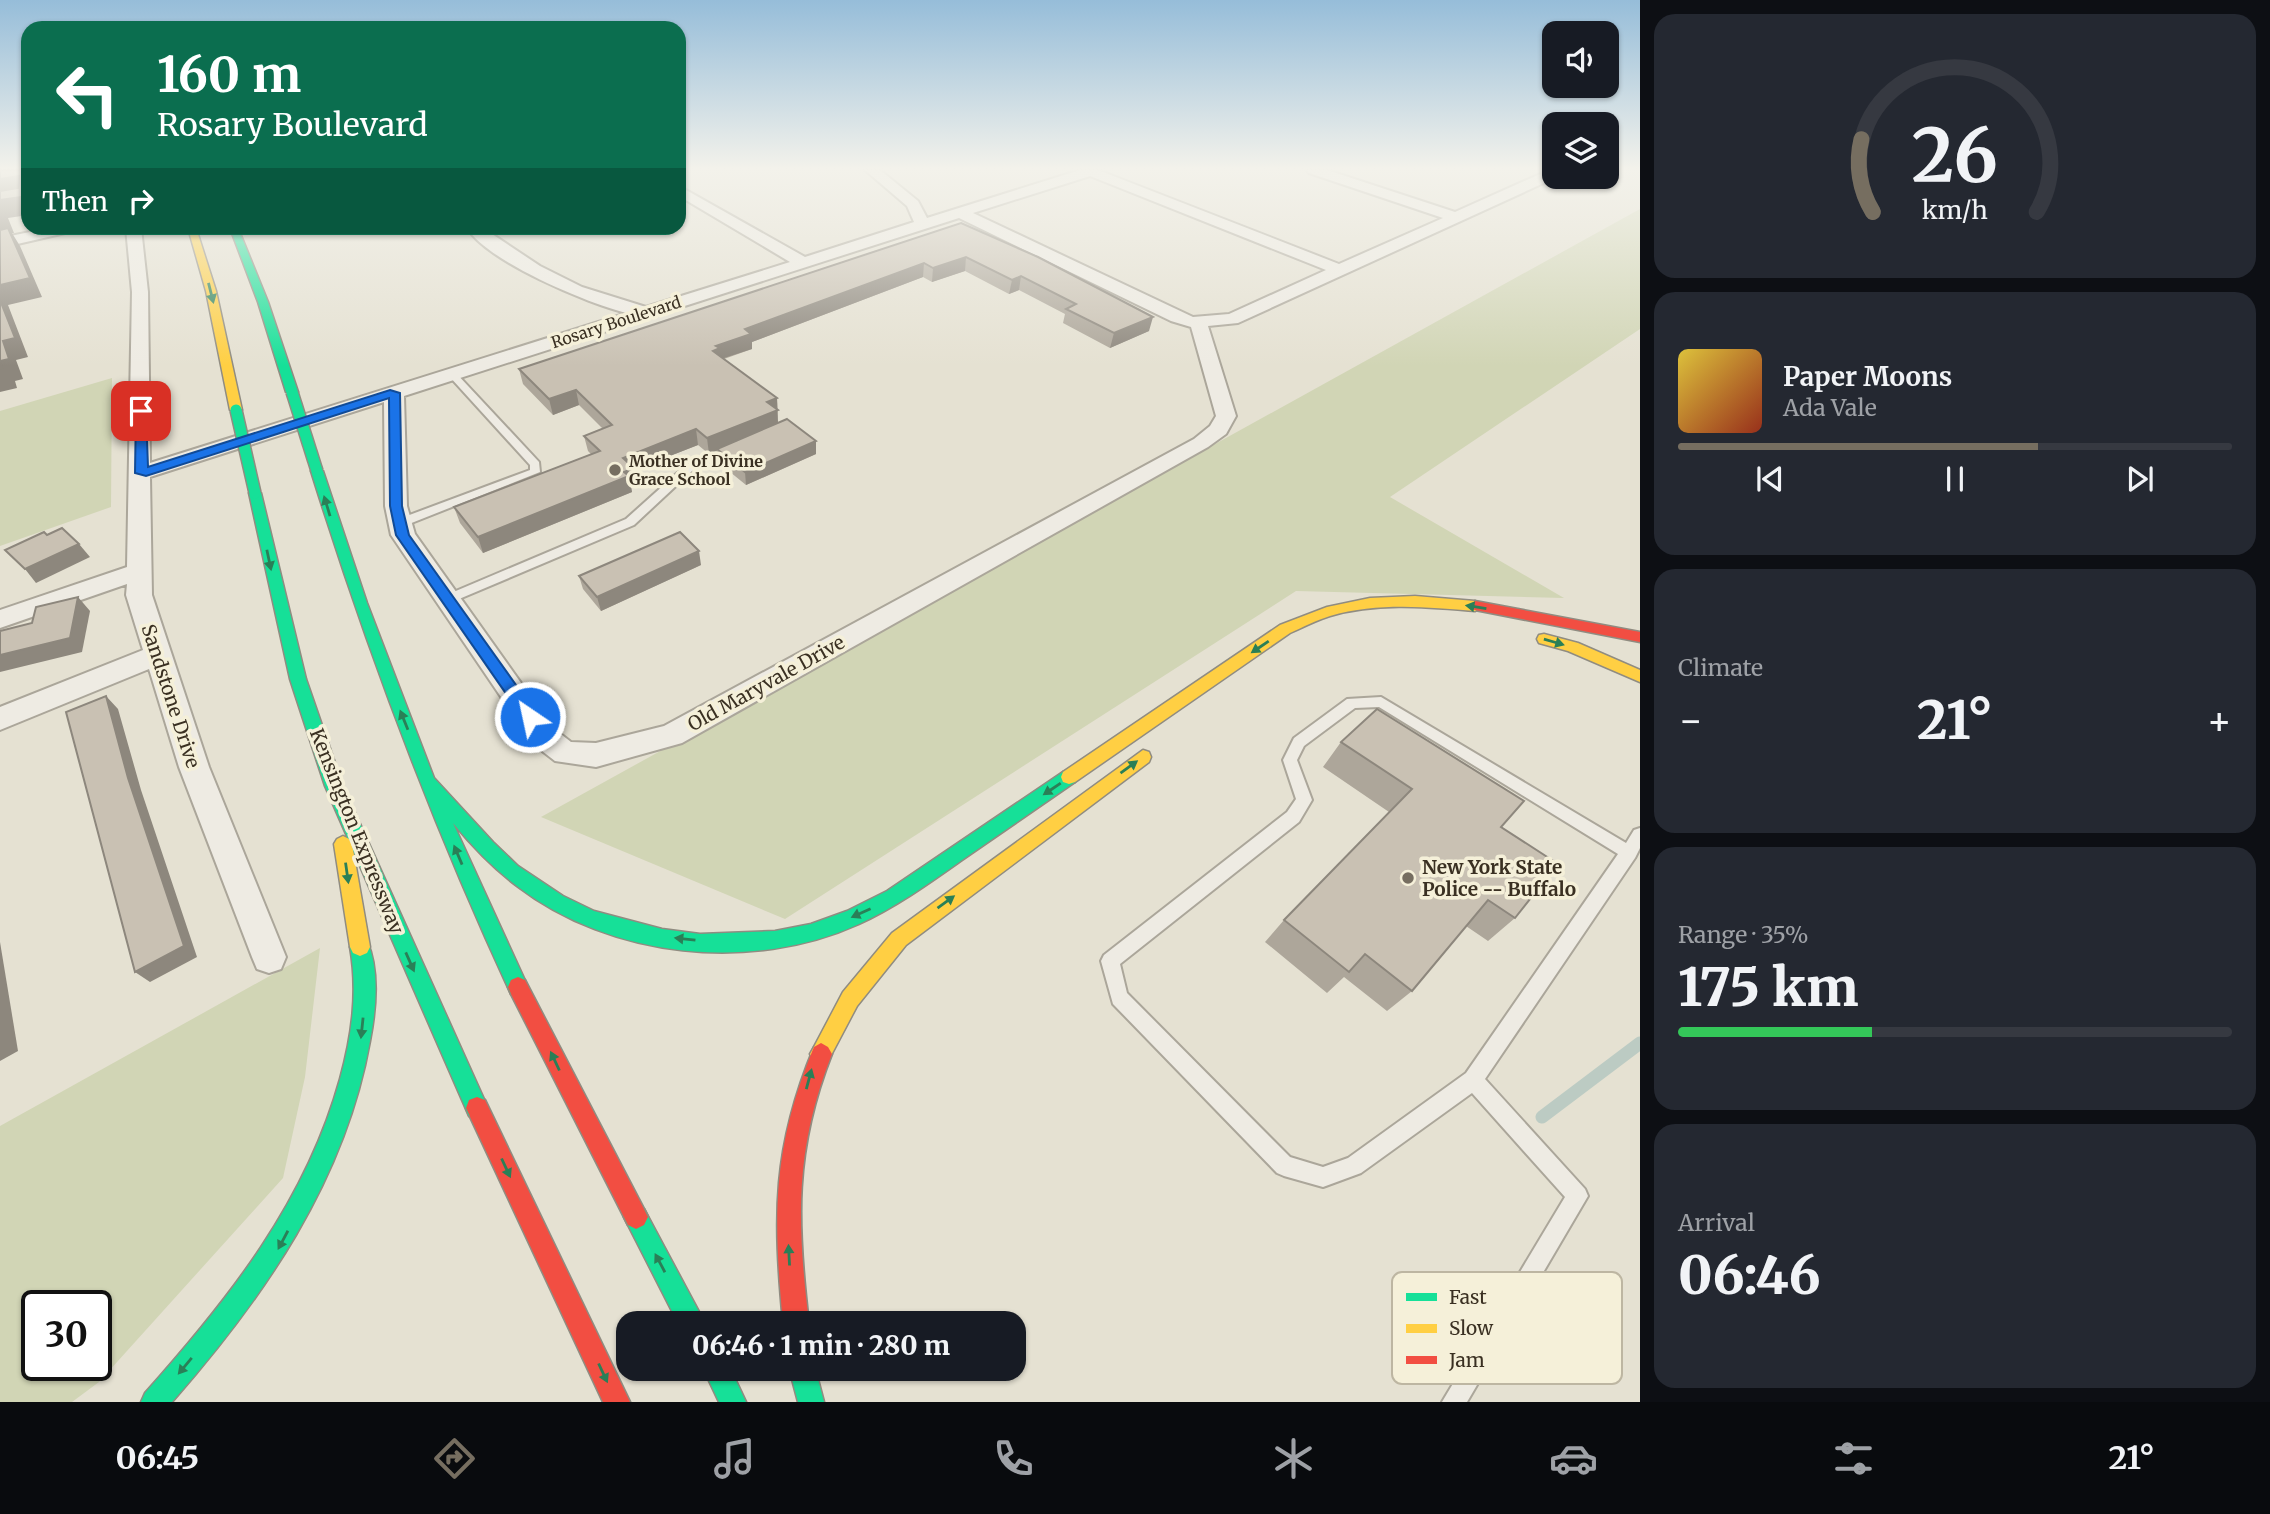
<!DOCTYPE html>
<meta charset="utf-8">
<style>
body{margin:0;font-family:Merriweather,serif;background:#242831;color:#f1f3f6;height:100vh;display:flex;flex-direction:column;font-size:26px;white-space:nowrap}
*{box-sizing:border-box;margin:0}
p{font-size:23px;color:#9ea1a6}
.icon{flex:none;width:38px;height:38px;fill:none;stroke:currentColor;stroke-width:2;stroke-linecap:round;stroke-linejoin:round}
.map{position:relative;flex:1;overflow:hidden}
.panel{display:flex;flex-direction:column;gap:14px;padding:14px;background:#0d0f14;width:630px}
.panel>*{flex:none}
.top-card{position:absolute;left:21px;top:21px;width:665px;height:214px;border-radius:21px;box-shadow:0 2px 5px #0004;background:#0b6e4f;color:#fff;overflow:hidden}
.tools{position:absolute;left:1542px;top:21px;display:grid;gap:14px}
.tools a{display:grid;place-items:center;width:77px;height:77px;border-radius:14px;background:#171b24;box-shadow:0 2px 5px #0004;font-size:35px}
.speed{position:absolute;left:21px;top:1290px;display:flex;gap:14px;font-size:35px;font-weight:700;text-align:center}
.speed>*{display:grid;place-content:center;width:91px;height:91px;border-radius:50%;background:#171b24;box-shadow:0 2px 5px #0004;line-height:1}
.speed .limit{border:4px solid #111;border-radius:10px;background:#fff;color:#111}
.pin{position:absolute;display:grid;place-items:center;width:60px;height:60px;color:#fff;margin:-30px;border-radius:14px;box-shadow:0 4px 10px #0006}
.me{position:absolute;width:77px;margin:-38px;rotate:326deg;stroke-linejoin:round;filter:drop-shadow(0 0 5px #0008)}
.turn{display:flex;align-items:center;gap:24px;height:147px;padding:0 21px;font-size:32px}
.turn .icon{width:91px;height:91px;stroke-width:2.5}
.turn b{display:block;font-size:49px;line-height:60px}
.then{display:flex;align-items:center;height:66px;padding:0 21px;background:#0003;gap:14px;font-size:26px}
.big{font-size:52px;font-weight:800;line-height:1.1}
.panel .tile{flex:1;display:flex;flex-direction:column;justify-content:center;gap:10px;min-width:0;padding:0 24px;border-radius:21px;background:#242831}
.panel .dial{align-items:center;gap:0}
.dial svg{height:182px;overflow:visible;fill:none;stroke:#363941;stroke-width:7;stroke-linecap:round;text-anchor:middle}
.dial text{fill:#f1f3f6;stroke:none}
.song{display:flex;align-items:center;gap:21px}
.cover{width:84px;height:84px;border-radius:10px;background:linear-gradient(135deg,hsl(50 70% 55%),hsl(10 70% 35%))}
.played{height:7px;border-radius:4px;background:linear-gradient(90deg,#766e60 65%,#363941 65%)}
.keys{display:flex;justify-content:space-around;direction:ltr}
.heat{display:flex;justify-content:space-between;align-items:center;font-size:38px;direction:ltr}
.charge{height:10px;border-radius:5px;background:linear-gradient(90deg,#34c759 35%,#363941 0)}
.trip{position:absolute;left:616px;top:1311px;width:410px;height:70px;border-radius:21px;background:#171b24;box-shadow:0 2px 5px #0004;font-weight:800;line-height:70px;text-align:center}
.tab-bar{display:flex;height:112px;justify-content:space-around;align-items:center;background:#090b0e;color:#9ea1a6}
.tab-bar .icon{width:49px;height:49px}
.tab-bar .selected{color:#766e60}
.tab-bar b{font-size:32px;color:#f1f3f6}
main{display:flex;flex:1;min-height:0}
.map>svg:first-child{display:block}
</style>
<main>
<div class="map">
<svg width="1640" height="1402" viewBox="0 0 1640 1402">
<rect width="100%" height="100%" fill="#e5e1d2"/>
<g fill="#d1d5b5" fill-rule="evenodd">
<path d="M1640 209V329L1390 497 1564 598 1296 591 785 919 541 817Z"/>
<path d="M112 378 111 507 0 546V411Z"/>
<path d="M320 948 305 1077 283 1178 99 1382 72 1402H0V1126ZM37 1306H96V1365H37Z"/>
</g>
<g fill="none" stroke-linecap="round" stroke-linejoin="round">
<path stroke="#bccbc3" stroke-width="13" d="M1542 1117 1640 1043"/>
<g stroke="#aba69a" stroke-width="4">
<g id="lane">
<path d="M449 372H455L539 462 540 472 404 526H396V520L530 470V465L449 376Z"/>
<path d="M734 446 738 447V451L692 471 634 525 452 602H444L442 599 444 596 626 519 684 467Z"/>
<path d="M1381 697 1626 843 1634 830 1640 828V848L1635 858 1485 1079 1585 1189 1588 1196 1467 1402H1442L1565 1197 1472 1093 1361 1173 1323 1187 1284 1176 1277 1173 1113 1004 1101 961 1104 955 1287 812 1296 799 1283 760 1294 738 1347 699ZM1379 707 1618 854 1466 1073 1348 1158 1323 1167 1290 1157 1127 993 1120 964 1299 822 1312 800 1297 760 1304 746 1355 708Z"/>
</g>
</g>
<g stroke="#aba69a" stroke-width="4">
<g id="street">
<path d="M865 170H880L918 201 927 218 1080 170H1098L1339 264 1443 218 1309 173 1307 170H1327L1455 212 1549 170H1554V177H1557L1238 323 1208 326 1236 416 1226 434 1208 447 682 743 596 767 555 761 533 744 391 535 385 506 384 402 150 477 152 595 209 767 286 957 281 969 269 973 257 969 252 957 179 767 149 669 0 730V707L143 650 126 595 127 584 0 628V610L127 567 132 292 126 228H141L148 292 150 463 627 313C588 304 487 261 467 228H483L540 266 582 287 646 307 790 262 679 196V186L805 257 914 222 907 206ZM1090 176 1326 270 1229 314 1193 317 973 213ZM959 218 1171 321 1191 327 1216 416 1210 426 1194 439 664 726 596 743 571 742 553 728 415 534 407 506 404 396Z"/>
<path d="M50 228H77L74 231 0 248V238Z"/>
</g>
</g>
<g stroke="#908c81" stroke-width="3">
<g id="fast">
<path d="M230 228H238L268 302 298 392 296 394 286 392 258 302Z"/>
<path d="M317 467 323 471 367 603 434 778 493 842 518 866 563 896 594 911 662 929 700 934 775 931 811 924 847 911 887 891 1063 772 1069 770 1075 772 1077 777 1075 782C1037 808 1000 834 962 860 928 884 896 907 859 924 751 973 611 958 517 886 493 868 472 846 453 823L528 987 525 994 518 997 511 994C432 824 367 650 311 471Z"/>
<path d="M255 489 261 493 306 679 343 786 488 1108 485 1116 477 1119 469 1116 325 786 290 679 249 493Z"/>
<path d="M360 938 367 941C380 970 376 1010 370 1041 345 1181 264 1297 172 1402H141L145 1393C229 1299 306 1202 340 1079 352 1035 358 992 350 947L353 941Z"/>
<path d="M636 1205 644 1209 705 1323H678L624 1217 628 1209Z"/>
<path d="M703 1368H730L746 1402H719Z"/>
<path d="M789 1368H815L824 1402H798Z"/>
</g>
</g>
<g stroke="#908c81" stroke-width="3">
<g id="slow">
<path d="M188 228H196L216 291 242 410 240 412 230 410 206 291Z"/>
<path d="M1415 596 1475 601 1482 606 1475 611C1427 607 1378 602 1330 616 1317 620 1303 627 1290 633L1075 782 1069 784 1063 782 1061 777 1063 772 1280 625 1327 607 1370 598Z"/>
<path d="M1544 634 1578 643 1640 670V682L1568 651 1539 643 1537 639 1539 635Z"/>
<path d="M1143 750 1149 752 1151 757 1149 762 906 945 857 1006 828 1061 821 1065 814 1061 810 1054 814 1047 843 992 892 933Z"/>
<path d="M343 836 349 839 352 844 370 947 367 953 360 956 353 953 350 947 334 844 337 839Z"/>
</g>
</g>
<g stroke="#908c81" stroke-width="3">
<g id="jam">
<path d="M1475 601 1640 632V642L1470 609 1468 606Z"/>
<path d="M518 977 525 980 644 1209 648 1217 644 1225 636 1229 628 1225 511 994 508 987 511 980Z"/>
<path d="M821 1043 828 1047 832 1054C794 1150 797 1223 809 1323H783C773 1216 772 1148 814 1047Z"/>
<path d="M477 1097 485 1100 630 1402H603L466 1108 469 1100Z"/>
</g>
</g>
<use href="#lane" fill="#eeebe3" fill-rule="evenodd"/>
<use href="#street" fill="#eeebe3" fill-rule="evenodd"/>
<use href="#fast" fill="#16e098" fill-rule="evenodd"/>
<use href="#slow" fill="#ffcf43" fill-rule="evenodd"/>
<use href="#jam" fill="#f24e42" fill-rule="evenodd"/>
<g stroke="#908c81" stroke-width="14" stroke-linecap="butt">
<g id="fast-bridge">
<path d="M292 392 317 471"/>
<path d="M236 410 255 493"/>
</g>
</g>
<use href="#fast-bridge" stroke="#16e098" stroke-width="11"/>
</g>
<g fill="#ada69a">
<path d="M961 223 1149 331 1110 348 1063 323 1065 314 1019 290 1009 294 965 271 932 282 923 277 752 342V349L724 359 777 398 778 423 816 454 746 485 719 463 718 450 709 454 698 445 634 470 637 484 631 487 632 492 483 553 460 523 454 507 591 454 588 451 584 436 603 429 579 405 553 415 523 384 519 369Z"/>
<path d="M701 565 601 611 583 589 579 576Z"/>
<path d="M1341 742 1501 827 1515 918 1488 941 1466 926 1412 991 1387 1011 1344 977 1327 993 1265 942 1284 920 1389 812 1323 767Z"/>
</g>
<g fill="#8d877d">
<path d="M19 176 28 190 0 198V179Z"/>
<path d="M28 196V215L8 218 14 233H12L20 246 42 297 8 305 28 357 16 360 23 379 15 381 17 388 0 392V361L3 341 0 300V200Z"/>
<path d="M966 257 965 271 932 282 933 268Z"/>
<path d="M924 263 923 277 752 342V349L721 359 713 351 716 346 745 329Z"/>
<path d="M1021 276 1019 290 1009 294 1012 280Z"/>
<path d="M1153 317 1149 331 1110 348 1114 333Z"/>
<path d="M576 390 579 405 553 415 549 399Z"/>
<path d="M777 398 778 425 709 454 707 438 767 402Z"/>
<path d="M696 429 698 445 634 470 637 484 631 487 632 492 483 553 478 537 624 472 623 458Z"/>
<path d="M816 441V454L746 485 745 472Z"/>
<path d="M79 544 90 557 36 583 25 569Z"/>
<path d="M699 551 701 565 601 611 597 597Z"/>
<path d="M78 597 90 611 82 652 0 672V655Z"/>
<path d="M106 696 118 709 141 790 197 957 150 982 135 972 128 778Z"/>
<path d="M0 942 18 1051 0 1061Z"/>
</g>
<g fill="#c9c1b3" stroke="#8d877d" stroke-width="2">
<path d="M0 170H28L23 171 28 173V196L0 200V191L18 188 19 176 0 179Z"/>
<path d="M961 223 1038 257 1153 317 1114 333 1066 309 1076 304 1021 276 1012 280 966 257 933 268 924 263 745 329 751 334 716 346 720 348 713 351 777 398 767 402 778 410 707 438 696 429 623 458 634 468 624 472 629 476 478 537 454 507 600 451 584 436 612 425 576 390 549 399 519 369Z"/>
<path d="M8 228 30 278 0 285V230Z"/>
<path d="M0 300 15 338 3 341 9 359 0 361 2 368 0 369Z"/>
<path d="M787 419 816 441 745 472 717 449Z"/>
<path d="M62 528 79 544 25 569 5 550 44 532 47 535Z"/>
<path d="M680 532 699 551 597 597 579 576Z"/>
<path d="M78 597 70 638 0 655V631L32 623 36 607Z"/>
<path d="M106 696 128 778 184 946 135 972 66 712Z"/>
<path d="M1377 709 1524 801 1501 827 1558 864 1515 918 1488 900 1412 991 1365 954 1349 972 1284 920 1412 789 1341 742Z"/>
</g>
<defs><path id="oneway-solid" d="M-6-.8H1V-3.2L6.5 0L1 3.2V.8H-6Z" transform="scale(1.75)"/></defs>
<g fill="#2a7f57">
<use href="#oneway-solid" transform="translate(211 293) rotate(76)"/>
<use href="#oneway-solid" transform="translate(327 506) rotate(-107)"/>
<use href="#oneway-solid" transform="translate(269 560) rotate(78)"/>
<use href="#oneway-solid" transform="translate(1476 607) rotate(-171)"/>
<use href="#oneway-solid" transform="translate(1554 642) rotate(16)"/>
<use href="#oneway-solid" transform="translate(1260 647) rotate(146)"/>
<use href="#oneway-solid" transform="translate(404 720) rotate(-112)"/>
<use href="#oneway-solid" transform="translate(1129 767) rotate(-36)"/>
<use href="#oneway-solid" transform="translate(1052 789) rotate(146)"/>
<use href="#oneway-solid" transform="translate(458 855) rotate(-113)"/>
<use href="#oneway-solid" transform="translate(347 873) rotate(82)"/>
<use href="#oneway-solid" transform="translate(946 902) rotate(-36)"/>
<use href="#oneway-solid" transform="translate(861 913) rotate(156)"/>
<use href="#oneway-solid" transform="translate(685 939) rotate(-174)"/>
<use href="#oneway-solid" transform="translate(410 962) rotate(66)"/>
<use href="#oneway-solid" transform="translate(362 1028) rotate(96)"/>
<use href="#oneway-solid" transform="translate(555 1061) rotate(-115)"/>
<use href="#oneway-solid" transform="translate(809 1079) rotate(-75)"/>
<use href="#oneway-solid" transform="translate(506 1168) rotate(65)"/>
<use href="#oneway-solid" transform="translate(283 1240) rotate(118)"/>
<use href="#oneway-solid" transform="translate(789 1255) rotate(-93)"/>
<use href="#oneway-solid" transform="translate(660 1263) rotate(-118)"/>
<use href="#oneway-solid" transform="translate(185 1366) rotate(130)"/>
<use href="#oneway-solid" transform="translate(603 1373) rotate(65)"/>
</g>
<linearGradient id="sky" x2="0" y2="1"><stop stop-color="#96bdd9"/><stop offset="0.46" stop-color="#f3f2eb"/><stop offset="1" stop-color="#f3f2eb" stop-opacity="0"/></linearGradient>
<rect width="1640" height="366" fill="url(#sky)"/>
<path fill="#1a73e8" stroke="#114b97" stroke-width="2" d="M390 390 400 393 402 506 409 535 536 713V721H525L396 535 390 506 389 398 146 476 135 473 136 409 146 411 148 467Z"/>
<g fill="#766e60" stroke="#f5f0d9" stroke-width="2.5">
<circle cx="615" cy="470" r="7"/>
<circle cx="1408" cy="878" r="7"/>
</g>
<g text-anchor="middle" stroke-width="7" stroke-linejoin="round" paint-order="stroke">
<g font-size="16" fill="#3a3022" stroke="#f5f0d9">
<text transform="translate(616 322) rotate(-18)" y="6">Rosary Boulevard</text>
</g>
<g font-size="16" font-weight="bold" fill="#3a3022" stroke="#f5f0d9" text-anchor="start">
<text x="629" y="467">Mother of Divine<tspan x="629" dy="18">Grace School</tspan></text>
</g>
<g font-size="19" fill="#3a3022" stroke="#f5f0d9">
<text transform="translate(766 683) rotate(-29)" y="7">Old Maryvale Drive</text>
<text transform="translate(171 696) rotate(72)" y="7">Sandstone Drive</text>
<text transform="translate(357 831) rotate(68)" y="7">Kensington Expressway</text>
</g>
<g font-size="19" font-weight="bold" fill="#3a3022" stroke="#f5f0d9" text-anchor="start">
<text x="1422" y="874">New York State<tspan x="1422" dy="22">Police -- Buffalo</tspan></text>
</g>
</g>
<rect x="1392" y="1272" width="230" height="112" rx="10" fill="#f5f0d9" stroke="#bdb6a2" stroke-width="2"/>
<rect x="1406" y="1293" width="31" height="8" fill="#16e098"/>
<rect x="1406" y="1324" width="31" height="9" fill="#ffcf43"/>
<rect x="1406" y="1356" width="31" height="8" fill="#f24e42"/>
<g font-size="19" fill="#3a3022">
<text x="1449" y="1304">Fast</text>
<text x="1449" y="1335">Slow</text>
<text x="1449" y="1367">Jam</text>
</g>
</svg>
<div class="tools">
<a><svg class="icon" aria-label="sound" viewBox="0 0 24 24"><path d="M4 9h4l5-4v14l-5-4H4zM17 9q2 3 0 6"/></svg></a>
<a><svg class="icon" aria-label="layers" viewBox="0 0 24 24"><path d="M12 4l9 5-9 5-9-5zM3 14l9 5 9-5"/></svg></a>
</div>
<div class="speed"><div class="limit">30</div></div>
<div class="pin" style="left:141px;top:411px;background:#d93025"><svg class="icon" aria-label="arrive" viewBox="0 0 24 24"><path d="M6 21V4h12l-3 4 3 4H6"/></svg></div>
<svg class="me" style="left:530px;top:717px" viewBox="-20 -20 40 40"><circle r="17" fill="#1a73e8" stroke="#fff" stroke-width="3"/><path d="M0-11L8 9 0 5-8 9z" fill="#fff"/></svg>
<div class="trip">06:46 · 1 min · 280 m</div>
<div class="top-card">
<div class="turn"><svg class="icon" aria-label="left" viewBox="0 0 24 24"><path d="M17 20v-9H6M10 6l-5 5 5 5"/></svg><div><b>160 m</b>Rosary Boulevard</div></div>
<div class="then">Then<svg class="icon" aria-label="right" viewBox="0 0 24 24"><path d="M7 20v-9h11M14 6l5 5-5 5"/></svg></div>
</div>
</div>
<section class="panel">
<div class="tile dial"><svg viewBox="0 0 100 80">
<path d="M14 69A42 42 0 1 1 86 69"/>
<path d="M14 69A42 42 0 0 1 9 37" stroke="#766e60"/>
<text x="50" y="56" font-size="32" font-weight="700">26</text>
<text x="50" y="72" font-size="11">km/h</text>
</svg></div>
<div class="tile">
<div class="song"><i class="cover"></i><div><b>Paper Moons</b><p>Ada Vale</p></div></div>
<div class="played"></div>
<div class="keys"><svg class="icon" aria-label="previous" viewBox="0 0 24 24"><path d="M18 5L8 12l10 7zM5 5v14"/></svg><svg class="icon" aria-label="pause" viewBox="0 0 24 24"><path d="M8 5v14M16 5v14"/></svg><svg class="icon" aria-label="next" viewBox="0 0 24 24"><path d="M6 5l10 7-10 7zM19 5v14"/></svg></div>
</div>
<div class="tile"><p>Climate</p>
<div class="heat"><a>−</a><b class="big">21°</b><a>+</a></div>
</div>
<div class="tile"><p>Range · 35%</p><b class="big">175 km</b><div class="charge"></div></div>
<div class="tile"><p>Arrival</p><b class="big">06:46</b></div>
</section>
</main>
<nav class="tab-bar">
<b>06:45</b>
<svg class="icon selected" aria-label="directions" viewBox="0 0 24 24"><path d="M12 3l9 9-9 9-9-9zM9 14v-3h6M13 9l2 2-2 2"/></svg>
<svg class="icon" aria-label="music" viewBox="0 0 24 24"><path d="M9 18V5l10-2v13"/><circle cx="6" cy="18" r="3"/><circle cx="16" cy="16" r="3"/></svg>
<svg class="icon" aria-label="phone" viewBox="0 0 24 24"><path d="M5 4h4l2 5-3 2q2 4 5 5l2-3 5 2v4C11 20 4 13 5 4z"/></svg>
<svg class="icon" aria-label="climate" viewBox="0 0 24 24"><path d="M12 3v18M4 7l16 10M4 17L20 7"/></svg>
<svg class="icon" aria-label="car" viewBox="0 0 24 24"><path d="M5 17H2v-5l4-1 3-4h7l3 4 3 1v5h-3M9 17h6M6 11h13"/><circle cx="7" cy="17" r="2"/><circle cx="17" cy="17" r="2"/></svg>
<svg class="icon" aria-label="filters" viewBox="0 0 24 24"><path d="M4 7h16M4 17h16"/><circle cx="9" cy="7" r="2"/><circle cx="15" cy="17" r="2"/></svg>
<b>21°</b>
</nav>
